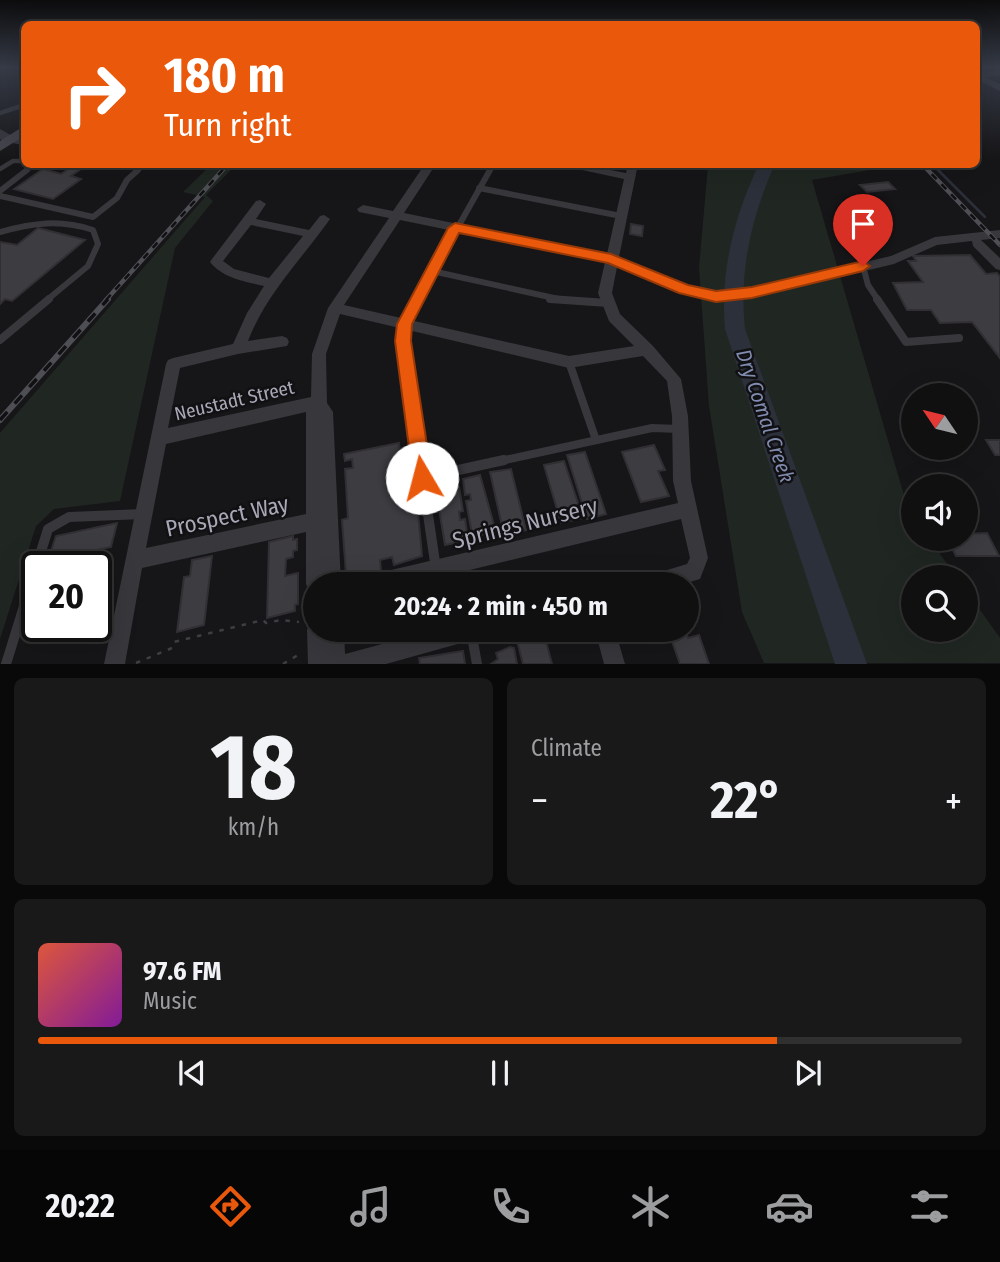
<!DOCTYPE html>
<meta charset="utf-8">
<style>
body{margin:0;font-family:"Fira Sans Condensed",sans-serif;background:#19191a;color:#f1f3f6;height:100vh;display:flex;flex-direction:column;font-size:26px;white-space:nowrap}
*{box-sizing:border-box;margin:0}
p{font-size:23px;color:#9c9d9f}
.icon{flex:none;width:38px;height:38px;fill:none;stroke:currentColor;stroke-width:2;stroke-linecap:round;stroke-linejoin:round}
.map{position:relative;height:664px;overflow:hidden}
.details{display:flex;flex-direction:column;gap:14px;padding:14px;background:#090909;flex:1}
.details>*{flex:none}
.banner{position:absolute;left:21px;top:21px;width:959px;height:147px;border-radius:10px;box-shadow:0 7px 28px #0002,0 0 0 2px #303031;background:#ea580c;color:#fff;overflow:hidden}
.needle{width:46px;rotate:305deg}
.fabs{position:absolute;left:901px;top:383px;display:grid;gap:14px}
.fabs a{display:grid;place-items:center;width:77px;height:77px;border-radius:50%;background:#101011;box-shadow:0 7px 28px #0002,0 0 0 2px #303031;font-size:35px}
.speed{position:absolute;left:21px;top:551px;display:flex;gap:14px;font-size:35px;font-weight:700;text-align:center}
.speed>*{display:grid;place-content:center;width:91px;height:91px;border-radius:50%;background:#101011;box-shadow:0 7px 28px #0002,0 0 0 2px #303031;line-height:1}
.speed .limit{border:4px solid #111;border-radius:10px;background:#fff;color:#111}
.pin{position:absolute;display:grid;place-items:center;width:60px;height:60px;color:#fff;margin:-72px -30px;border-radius:50% 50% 50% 0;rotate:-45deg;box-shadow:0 0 7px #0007}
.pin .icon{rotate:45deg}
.me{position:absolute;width:77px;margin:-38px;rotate:352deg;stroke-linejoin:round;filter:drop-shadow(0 0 5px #0008)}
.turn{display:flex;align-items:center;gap:24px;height:147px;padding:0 28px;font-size:32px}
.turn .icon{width:91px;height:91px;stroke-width:2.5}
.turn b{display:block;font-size:49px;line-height:60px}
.big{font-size:52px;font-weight:700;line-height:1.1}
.details .card{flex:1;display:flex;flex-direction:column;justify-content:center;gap:10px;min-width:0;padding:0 24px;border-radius:10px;background:#19191a}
.details .dial{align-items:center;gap:0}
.dial b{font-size:91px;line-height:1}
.song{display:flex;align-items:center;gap:21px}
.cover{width:84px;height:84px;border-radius:10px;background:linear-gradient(135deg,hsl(10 70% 55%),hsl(290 70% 35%))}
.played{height:7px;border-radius:4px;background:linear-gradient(90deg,#ea580c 80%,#303031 80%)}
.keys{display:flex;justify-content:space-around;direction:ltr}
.heat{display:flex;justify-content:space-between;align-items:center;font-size:38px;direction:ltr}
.details .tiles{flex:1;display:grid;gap:14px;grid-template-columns:1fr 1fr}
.card:last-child{grid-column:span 2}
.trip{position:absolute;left:303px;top:572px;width:396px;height:70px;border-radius:35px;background:#101011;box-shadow:0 7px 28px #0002,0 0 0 2px #303031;font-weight:700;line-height:70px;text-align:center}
.tabs{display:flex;height:112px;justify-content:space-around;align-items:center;background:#060607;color:#9c9d9f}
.tabs .icon{width:49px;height:49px}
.tabs .on{color:#ea580c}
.tabs b{font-size:32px;color:#f1f3f6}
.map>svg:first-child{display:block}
</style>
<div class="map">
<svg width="1000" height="664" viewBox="0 0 1000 664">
<rect width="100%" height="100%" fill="#161517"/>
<g fill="#202722">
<path d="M212 164 236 165 206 195 213 201 175 248 120 501 54 509 36 526 0 639V433L205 197 183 192Z"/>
<path d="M708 165H899L812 180 908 509 913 516 914 539H929L957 577 914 578V630H966V590L1000 638V663H764L742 612 709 406 699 268Z"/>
</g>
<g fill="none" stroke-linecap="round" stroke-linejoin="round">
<path stroke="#2c303a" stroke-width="2.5" d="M932 164 985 217"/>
<path fill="#2c303a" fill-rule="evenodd" d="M759 164H775C751 217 739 271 745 329L867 664H835L725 329C720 271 734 217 759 164Z"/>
</g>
<g fill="#3d3c41" stroke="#312f33" stroke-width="2">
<path d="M76 164H88L71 176 81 179 53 199 14 189 43 169 61 174Z"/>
<path d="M888 182 895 189 867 192 860 185Z"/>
<path d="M631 224 643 226 642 236 630 234Z"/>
<path d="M38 228 85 240 12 301 5 299 0 304V242L17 245Z"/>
<path d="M970 255 986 274 997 273 1000 277V358L972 322 940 323 931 310H907L893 283 923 282 908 261H916L913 256Z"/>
<path d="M986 440H1000V455H995Z"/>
<path d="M399 443 406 504 417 502 422 556 394 565 392 557 380 560 381 571 351 578 346 574 342 520 348 518 345 469 353 468 352 459 345 461 344 454Z"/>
<path d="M654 445 665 470 658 471 669 496 641 502 622 452Z"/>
<path d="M585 452 606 514 587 519 567 455Z"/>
<path d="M564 461 583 518 561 523 544 465Z"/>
<path d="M511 469 526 530 504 535 490 472Z"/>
<path d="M480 475 494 525 489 526 491 533 478 536 477 533 472 534 466 501 471 500 470 494 465 495 463 479Z"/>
<path d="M453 481 454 487H459L463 511 459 512 460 520 465 519 468 540 445 545 435 485Z"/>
<path d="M117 523 111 547 48 560 56 536Z"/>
<path d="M987 533 999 556H956L947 539H966V534Z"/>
<path d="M293 536V540L297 539V550L293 551V557L286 559 285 576 298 573V604L295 605V611L267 618 269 542Z"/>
<path d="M212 556 204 625 177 632 184 577 190 576 192 560Z"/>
<path d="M543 630 552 664H523L516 637Z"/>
<path d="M668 630H685L688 638 699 635 709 664H680Z"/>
<path d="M510 647 514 648 517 664H491L498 659 496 653Z"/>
<path d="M463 651 465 664H420L419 658Z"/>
</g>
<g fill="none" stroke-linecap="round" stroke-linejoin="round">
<g stroke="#3d3d43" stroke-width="2.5" stroke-dasharray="4.5 7" stroke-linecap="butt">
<path d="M136 663 172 648 174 642 263 620 266 623 281 620 299 622"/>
<path d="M283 664 298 655"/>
</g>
<g stroke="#37373c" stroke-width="4.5">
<path d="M978 76 1000 73"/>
<path d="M0 113 24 105"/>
<path d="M0 169 13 161H24"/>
<path d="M25 171 34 164"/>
<path d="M136 171 144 164"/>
<path d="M489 171 493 164"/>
</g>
<g stroke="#37373c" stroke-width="6">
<path d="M479 188 621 216"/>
<path d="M0 191 27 170"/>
<path d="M0 196 93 217 117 198 127 180 138 170"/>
<path d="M0 232C33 223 60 219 93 230L98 244 88 266 47 300"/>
<path d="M863 266 868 285 878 300"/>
<path d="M432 271 563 300"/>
<path d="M417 300 490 170"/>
</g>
<g stroke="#37373c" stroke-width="8">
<path d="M418 299 405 324 403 341 421 462"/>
<path d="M550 299 608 303"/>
<path d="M877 299 906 342 959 338"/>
<path d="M0 340 49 299"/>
<path d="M569 362 596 440"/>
<path d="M496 462 652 428 679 429"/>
</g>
<g stroke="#37373c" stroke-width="10">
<path d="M420 460 436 569"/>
<path d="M422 478 504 460"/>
<path d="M471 631 477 664"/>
<path d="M6 664 48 529 69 517 143 514"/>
</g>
<g fill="#37373c" fill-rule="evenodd">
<path d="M976 73 1000 84V91L976 79Z"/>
<path d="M10 137 24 139V145L6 142V138Z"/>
<path d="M153 164H164V165L159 168Z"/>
<path d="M425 164H436L404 213 607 254 624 179 554 164H579L626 173 628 164H638L619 257 688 286 716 292 752 288 891 256 935 237 1000 230V238L981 240 1000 258V270L996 269 973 246 972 241 937 245 894 264 752 298 716 302 680 293 617 267 612 293 620 314 653 346 681 379 688 416 691 481 708 558 700 579 683 584H641L644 577 687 564 690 558 681 519 412 584H365L367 577 374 574 678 503 673 481 672 416 667 381 643 356 569 368 340 314 326 354 327 403 333 412 341 584H315V593L309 591 306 584V532L142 568 125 664H104L166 364 168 360 173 358 233 344 247 313 264 286C244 281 224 279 210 262L212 259 256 201 260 200 266 204 256 219 309 230 320 216 324 215 330 219C301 260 266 294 248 341L282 336 287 338 289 342 287 346 238 354 180 368 168 428 311 397 312 354 328 308 389 218 359 212 357 209 363 205 393 211ZM400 220 605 262 598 293 609 321 634 346 569 356 344 305ZM251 225 303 236 269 278 234 269 223 261ZM306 412V514L146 548 166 444Z"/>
<path d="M315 621V630H344L345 654 434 630H482L479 637 472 640 386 664H308L307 630 310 623Z"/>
<path d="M595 630H615L625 664H604Z"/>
</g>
<path fill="#37373c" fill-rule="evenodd" d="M0 129 14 137V143H6L0 139Z"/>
<path fill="#45454c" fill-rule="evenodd" d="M24 126V136L0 151V141Z"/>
<g stroke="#4e4e55" stroke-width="4.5">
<g id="rail-far1">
<path d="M922 164 1000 245"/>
<path d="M106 300 228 164"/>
</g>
</g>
<g stroke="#4e4e55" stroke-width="6">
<path id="rail" d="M0 420 108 299"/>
</g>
<use href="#rail-far1" stroke="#111012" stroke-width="2.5" stroke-dasharray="7" stroke-linecap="butt"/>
<use href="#rail" stroke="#111012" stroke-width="3.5" stroke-dasharray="11" stroke-linecap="butt"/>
</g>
<linearGradient id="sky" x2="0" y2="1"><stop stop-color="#0c0c0d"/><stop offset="0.42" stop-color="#363b47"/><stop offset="1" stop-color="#363b47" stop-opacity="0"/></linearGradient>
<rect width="1000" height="161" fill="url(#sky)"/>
<path fill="#ea580c" stroke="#983908" stroke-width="2" d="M455 223 611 254 688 285 716 291 752 287 863 261 870 266 863 271 752 298 716 302 679 293 608 263 459 233 412 324 411 341 432 478 429 484 422 487 415 484 413 478 395 341 397 324 448 228Z"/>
<g text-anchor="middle" stroke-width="5" stroke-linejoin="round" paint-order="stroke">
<g font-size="19" fill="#a8a8b7" stroke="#111012">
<text transform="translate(234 400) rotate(-13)" y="7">Neustadt Street</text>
</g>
<g font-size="21" font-style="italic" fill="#818cb0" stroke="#111012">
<text transform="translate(765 416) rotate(71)" y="7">Dry Comal Creek</text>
</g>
<g font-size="23" fill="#a8a8b7" stroke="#111012">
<text transform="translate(227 516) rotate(-12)" y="8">Prospect Way</text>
<text transform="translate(525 523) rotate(-14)" y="8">Springs Nursery</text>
</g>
</g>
</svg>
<div class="fabs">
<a><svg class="needle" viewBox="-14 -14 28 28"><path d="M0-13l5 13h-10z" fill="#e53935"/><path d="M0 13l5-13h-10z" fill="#9c9d9f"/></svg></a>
<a><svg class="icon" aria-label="sound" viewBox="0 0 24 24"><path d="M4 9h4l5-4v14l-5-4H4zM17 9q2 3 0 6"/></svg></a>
<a><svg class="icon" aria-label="search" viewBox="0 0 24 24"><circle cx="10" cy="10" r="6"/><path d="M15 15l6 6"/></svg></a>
</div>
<div class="speed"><div class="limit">20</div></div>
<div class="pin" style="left:863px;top:266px;background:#d93025"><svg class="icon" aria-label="arrive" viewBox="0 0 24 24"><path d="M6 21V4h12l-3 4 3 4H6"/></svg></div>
<svg class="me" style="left:422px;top:478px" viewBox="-20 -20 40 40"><circle r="19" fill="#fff"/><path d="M0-13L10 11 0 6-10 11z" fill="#ea580c"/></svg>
<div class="trip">20:24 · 2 min · 450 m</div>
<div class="banner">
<div class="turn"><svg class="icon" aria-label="right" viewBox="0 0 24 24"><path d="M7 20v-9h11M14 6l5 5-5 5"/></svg><div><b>180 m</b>Turn right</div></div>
</div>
</div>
<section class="details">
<div class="tiles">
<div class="card dial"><b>18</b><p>km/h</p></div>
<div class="card"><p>Climate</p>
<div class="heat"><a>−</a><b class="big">22°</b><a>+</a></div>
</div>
<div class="card">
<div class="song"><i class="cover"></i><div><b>97.6 FM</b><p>Music</p></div></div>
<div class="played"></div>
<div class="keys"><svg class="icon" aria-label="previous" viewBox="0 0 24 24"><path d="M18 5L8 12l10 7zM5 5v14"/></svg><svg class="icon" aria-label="pause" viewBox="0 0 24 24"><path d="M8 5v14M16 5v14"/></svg><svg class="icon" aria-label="next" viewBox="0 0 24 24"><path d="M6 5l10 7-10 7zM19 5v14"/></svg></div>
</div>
</div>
</section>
<nav class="tabs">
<b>20:22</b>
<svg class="icon on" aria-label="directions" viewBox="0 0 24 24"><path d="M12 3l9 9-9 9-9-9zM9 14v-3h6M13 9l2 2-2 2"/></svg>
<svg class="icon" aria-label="music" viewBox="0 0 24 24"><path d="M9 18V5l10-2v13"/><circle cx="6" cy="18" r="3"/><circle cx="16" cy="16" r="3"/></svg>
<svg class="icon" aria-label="phone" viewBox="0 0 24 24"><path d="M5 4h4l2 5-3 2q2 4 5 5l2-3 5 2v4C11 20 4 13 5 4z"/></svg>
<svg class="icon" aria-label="climate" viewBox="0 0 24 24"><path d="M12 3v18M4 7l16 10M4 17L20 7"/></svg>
<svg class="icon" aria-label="car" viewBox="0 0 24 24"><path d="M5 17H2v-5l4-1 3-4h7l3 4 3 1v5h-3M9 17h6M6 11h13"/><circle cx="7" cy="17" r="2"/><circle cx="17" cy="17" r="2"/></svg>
<svg class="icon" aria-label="filters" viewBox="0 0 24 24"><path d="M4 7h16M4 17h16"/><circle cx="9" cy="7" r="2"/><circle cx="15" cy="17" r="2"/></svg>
</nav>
